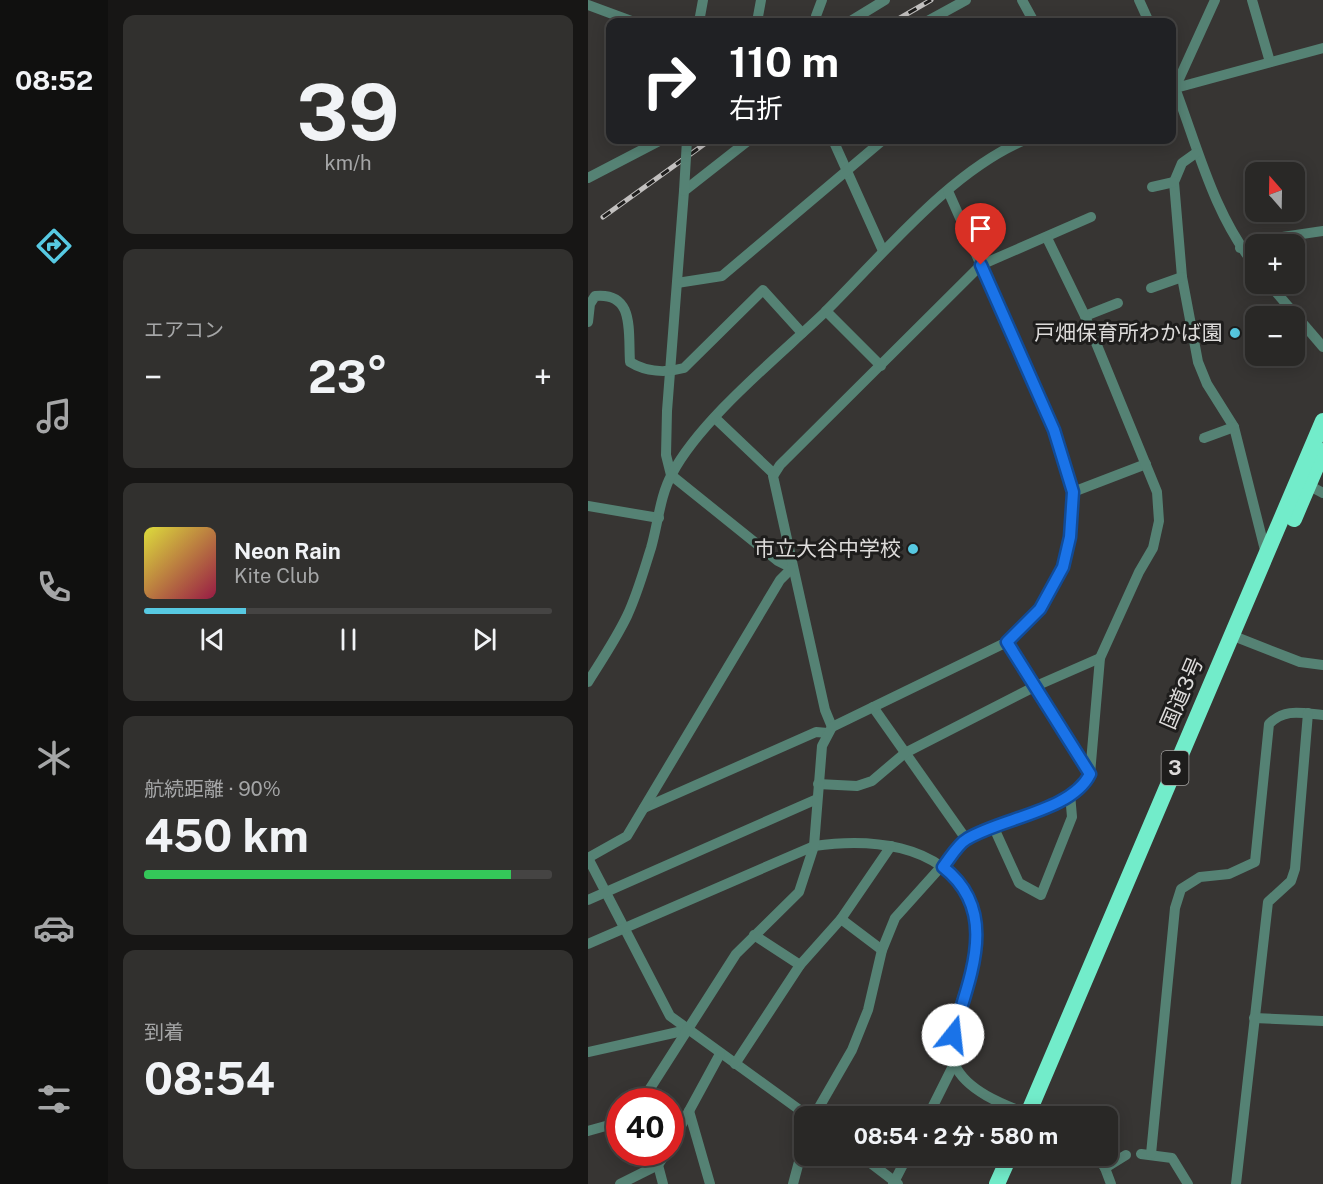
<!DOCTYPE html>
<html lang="ja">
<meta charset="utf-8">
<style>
body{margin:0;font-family:"Public Sans","Noto Sans JP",sans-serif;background:#31302e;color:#f1f3f6;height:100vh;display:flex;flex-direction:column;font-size:22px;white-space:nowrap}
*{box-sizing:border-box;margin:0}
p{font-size:20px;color:#a5a6a7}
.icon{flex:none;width:33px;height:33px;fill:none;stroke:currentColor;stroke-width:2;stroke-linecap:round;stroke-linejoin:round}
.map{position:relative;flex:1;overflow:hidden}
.side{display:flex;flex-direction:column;gap:15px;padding:15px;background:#171615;width:480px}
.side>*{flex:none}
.hud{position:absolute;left:18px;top:18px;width:570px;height:126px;border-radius:12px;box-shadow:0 3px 15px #0003,0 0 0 2px #454443;background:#202124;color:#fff;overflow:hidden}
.needle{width:39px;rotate:340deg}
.tools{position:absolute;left:657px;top:162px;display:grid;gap:12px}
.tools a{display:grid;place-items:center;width:60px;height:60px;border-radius:12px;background:#292826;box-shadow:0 3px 15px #0003,0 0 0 2px #454443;font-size:30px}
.speed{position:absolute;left:18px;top:1088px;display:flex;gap:12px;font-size:30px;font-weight:700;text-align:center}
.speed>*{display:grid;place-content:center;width:78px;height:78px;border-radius:50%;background:#292826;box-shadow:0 3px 15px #0003,0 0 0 2px #454443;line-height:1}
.speed .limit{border:9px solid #d22;background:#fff;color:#111}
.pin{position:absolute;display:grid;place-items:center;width:51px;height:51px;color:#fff;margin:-62px -26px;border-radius:50% 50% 50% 0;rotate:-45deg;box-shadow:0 0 6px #0007}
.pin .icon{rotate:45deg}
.me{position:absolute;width:66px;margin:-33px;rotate:16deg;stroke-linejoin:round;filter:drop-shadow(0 0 4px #0008)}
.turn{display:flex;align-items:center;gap:21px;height:126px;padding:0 24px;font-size:27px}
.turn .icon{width:78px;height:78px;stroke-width:2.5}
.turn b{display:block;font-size:42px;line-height:51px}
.big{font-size:45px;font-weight:700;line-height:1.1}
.side .widget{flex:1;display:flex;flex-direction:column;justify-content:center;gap:9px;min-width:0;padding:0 21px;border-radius:12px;background:#31302e}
.side .dial{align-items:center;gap:0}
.dial b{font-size:78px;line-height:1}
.song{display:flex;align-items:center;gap:18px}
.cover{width:72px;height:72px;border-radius:9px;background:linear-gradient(135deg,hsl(60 70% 55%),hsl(340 70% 35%))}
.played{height:6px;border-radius:3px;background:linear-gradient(90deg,#57c9e2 25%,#454443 25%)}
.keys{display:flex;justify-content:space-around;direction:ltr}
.heat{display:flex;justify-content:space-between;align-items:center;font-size:33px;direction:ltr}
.charge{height:9px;border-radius:4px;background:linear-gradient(90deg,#34c759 90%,#454443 0)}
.trip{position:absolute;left:206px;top:1106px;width:324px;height:60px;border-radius:12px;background:#292826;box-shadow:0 3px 15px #0003,0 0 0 2px #454443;font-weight:700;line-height:60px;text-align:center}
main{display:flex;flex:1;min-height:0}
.menu{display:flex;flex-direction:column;width:108px;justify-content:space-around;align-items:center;background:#10100f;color:#a5a6a7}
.menu .icon{width:42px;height:42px}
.menu .selected{color:#57c9e2}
.menu b{font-size:27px;color:#f1f3f6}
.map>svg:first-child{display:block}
</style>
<main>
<nav class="menu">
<b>08:52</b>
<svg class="icon selected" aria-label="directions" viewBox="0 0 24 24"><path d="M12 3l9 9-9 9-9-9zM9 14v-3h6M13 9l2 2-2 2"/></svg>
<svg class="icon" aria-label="music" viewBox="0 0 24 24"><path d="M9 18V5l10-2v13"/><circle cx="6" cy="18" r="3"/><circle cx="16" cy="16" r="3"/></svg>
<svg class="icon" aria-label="phone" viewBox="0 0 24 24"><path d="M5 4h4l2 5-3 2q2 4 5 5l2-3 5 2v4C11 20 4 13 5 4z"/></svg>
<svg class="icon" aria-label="climate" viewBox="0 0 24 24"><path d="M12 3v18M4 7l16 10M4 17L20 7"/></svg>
<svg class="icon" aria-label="car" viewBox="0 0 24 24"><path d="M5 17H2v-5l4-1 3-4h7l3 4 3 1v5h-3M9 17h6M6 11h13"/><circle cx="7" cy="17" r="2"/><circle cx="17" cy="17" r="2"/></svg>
<svg class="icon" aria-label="filters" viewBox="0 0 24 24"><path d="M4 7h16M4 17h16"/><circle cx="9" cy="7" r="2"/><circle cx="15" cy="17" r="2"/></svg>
</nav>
<section class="side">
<div class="widget dial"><b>39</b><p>km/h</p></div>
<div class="widget"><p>エアコン</p>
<div class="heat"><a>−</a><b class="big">23°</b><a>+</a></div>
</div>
<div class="widget">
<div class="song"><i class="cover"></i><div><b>Neon Rain</b><p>Kite Club</p></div></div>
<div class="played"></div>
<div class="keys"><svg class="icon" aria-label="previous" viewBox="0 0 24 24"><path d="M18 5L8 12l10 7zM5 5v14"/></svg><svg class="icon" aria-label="pause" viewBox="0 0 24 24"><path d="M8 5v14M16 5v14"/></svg><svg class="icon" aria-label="next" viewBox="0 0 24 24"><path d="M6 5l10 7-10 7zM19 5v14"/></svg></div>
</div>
<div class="widget"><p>航続距離 · 90%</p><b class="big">450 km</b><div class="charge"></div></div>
<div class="widget"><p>到着</p><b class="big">08:54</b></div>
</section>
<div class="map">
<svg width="735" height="1184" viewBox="0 0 735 1184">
<rect width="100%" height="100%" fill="#373533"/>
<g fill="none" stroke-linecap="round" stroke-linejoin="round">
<g stroke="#558274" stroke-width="10">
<path d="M434 0 446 22"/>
<path d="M551 0 561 22"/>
<path d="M664 0 682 62"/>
<path d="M0 5 46 22"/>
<path d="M111 22 115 0"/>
<path d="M169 22 173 0"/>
<path d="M229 22 228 16 234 0"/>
<path d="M261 22 297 0"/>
<path d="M338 22 378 0"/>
<path d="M584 80C609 144 624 212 668 267"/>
<path d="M587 88 627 0"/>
<path d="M584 89 735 48"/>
<path d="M161 140 96 191 79 411 78 455 83 475 190 561 204 568"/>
<path d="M245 140 295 251"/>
<path d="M608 153 594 163 586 182 594 277 610 362 619 384 646 427 678 554"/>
<path d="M0 178 73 140"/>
<path d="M564 187 586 182"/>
<path d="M652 248 674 240 735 231"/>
<path d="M89 283 134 276 295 140"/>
<path d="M681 284 735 347"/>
<path d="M563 288 594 277"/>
<path d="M238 311 293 366"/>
<path d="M497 316 530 303"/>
<path d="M0 322 2 304 7 296C47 292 40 331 42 362 58 372 78 373 96 368L175 290 214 333"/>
<path d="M127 418 186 474"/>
<path d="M616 438 646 427"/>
<path d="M720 485 735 493"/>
<path d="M485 492 558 464"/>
<path d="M0 506 71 518"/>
<path d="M643 635 712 662 735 665"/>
<path d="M419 642 502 774"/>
<path d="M0 682C13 661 28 639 39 616 49 595 56 570 63 548 70 524 72 495 84 474 112 420 191 356 236 313 294 256 362 171 437 140"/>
<path d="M285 707 378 839"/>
<path d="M244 727 237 710 185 476 192 465 393 265 503 217"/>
<path d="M230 784 269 786 284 781 317 753 448 686 512 658"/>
<path d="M56 808 228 732 240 733"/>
<path d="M406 828 431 883 453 895 484 817 482 794"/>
<path d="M0 858 39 836 192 580 204 568"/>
<path d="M0 858 82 1016 220 1116"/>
<path d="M0 900 229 799"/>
<path d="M253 919 294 950"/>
<path d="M166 935 212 965"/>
<path d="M0 944 226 846C280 838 352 843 379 897 387 913 392 933 389 950 383 981 354 1035 367 1065 379 1092 419 1106 445 1116"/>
<path d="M666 1018 735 1021"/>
<path d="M0 1052 99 1030"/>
<path d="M147 1064 212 965 253 919 303 846"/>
<path d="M54 1101 148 954 211 892 226 846 234 746 244 727 419 642 452 608 466 587 475 567 482 537 485 492 466 430 360 191"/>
<path d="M101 1111 122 1184"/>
<path d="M226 1116 264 1050 280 1010 294 950 307 918 378 839 467 803 496 785 502 774 512 658 551 572 565 548 571 521 569 492 497 316 459 238"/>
<path d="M340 1116 366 1064"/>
<path d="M0 1131 32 1122"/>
<path d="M82 1146 132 1054"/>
<path d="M553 1154 584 1158 600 1184"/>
<path d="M563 1154 587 908 593 889 612 877 641 874 667 862 681 724C697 708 713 713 735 715"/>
<path d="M272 1155 310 1184"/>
<path d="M508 1155 517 1168 523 1184"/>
<path d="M70 1165 75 1184"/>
<path d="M517 1168 538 1155"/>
<path d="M32 1184 70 1165 79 1152"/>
<path d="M205 1184 216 1143"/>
<path d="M305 1184 320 1155"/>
<path d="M648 1184 680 902 703 881 707 869 720 713"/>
</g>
<g stroke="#72ecca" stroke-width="16">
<path d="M706 519 735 451"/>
<path d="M439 1116 735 421"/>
<path d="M409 1184 422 1155"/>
</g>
<g stroke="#c2c0bf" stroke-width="5">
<g id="rail">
<path d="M305 22 343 0"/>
<path d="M15 217 122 140"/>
</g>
</g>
<use href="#rail" stroke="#1e1d1c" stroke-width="3" stroke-dasharray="9" stroke-linecap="butt"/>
<path stroke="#558274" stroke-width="10" d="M96 191 99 140"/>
</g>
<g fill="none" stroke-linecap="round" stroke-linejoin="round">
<g stroke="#114b97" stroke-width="15">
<path id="route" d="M365 1035C381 978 413 912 355 867 362 858 370 844 379 839 413 818 484 811 502 774L419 642 452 609 475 567 482 537 485 492 466 430 393 265"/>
</g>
<use href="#route" stroke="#1a73e8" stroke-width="10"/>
</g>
<g fill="#57c9e2" stroke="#1e1d1c" stroke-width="2">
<circle cx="647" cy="333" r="6"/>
<circle cx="325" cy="549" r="6"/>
</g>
<g text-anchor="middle" stroke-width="6" stroke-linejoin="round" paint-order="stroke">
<rect fill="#1e1d1c" stroke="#a4a2a1" stroke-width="1.5" x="573.5" y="751" width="27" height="34" rx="4.5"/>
<g font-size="20" font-weight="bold" fill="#dddbda">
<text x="587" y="775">3</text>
</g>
<g font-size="21" fill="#dddbda" stroke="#1e1d1c" text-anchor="end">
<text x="635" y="340">戸畑保育所わかば園</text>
<text x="313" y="556">市立大谷中学校</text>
</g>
<g font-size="21" fill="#dddbda" stroke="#1e1d1c">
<text transform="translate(594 693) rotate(-67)" y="7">国道3号</text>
</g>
</g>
</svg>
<div class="tools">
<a><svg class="needle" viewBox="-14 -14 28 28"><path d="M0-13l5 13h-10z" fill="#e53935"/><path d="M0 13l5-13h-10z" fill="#a5a6a7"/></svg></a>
<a>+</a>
<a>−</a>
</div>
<div class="speed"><div class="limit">40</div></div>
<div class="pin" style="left:393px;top:265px;background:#d93025"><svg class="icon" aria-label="arrive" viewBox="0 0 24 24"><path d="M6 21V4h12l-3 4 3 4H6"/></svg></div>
<svg class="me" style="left:365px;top:1035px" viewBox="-20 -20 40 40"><circle r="19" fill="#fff"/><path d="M0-13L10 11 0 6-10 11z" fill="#1a73e8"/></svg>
<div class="trip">08:54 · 2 分 · 580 m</div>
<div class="hud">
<div class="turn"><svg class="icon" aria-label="right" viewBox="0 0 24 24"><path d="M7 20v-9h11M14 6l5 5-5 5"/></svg><div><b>110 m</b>右折</div></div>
</div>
</div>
</main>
